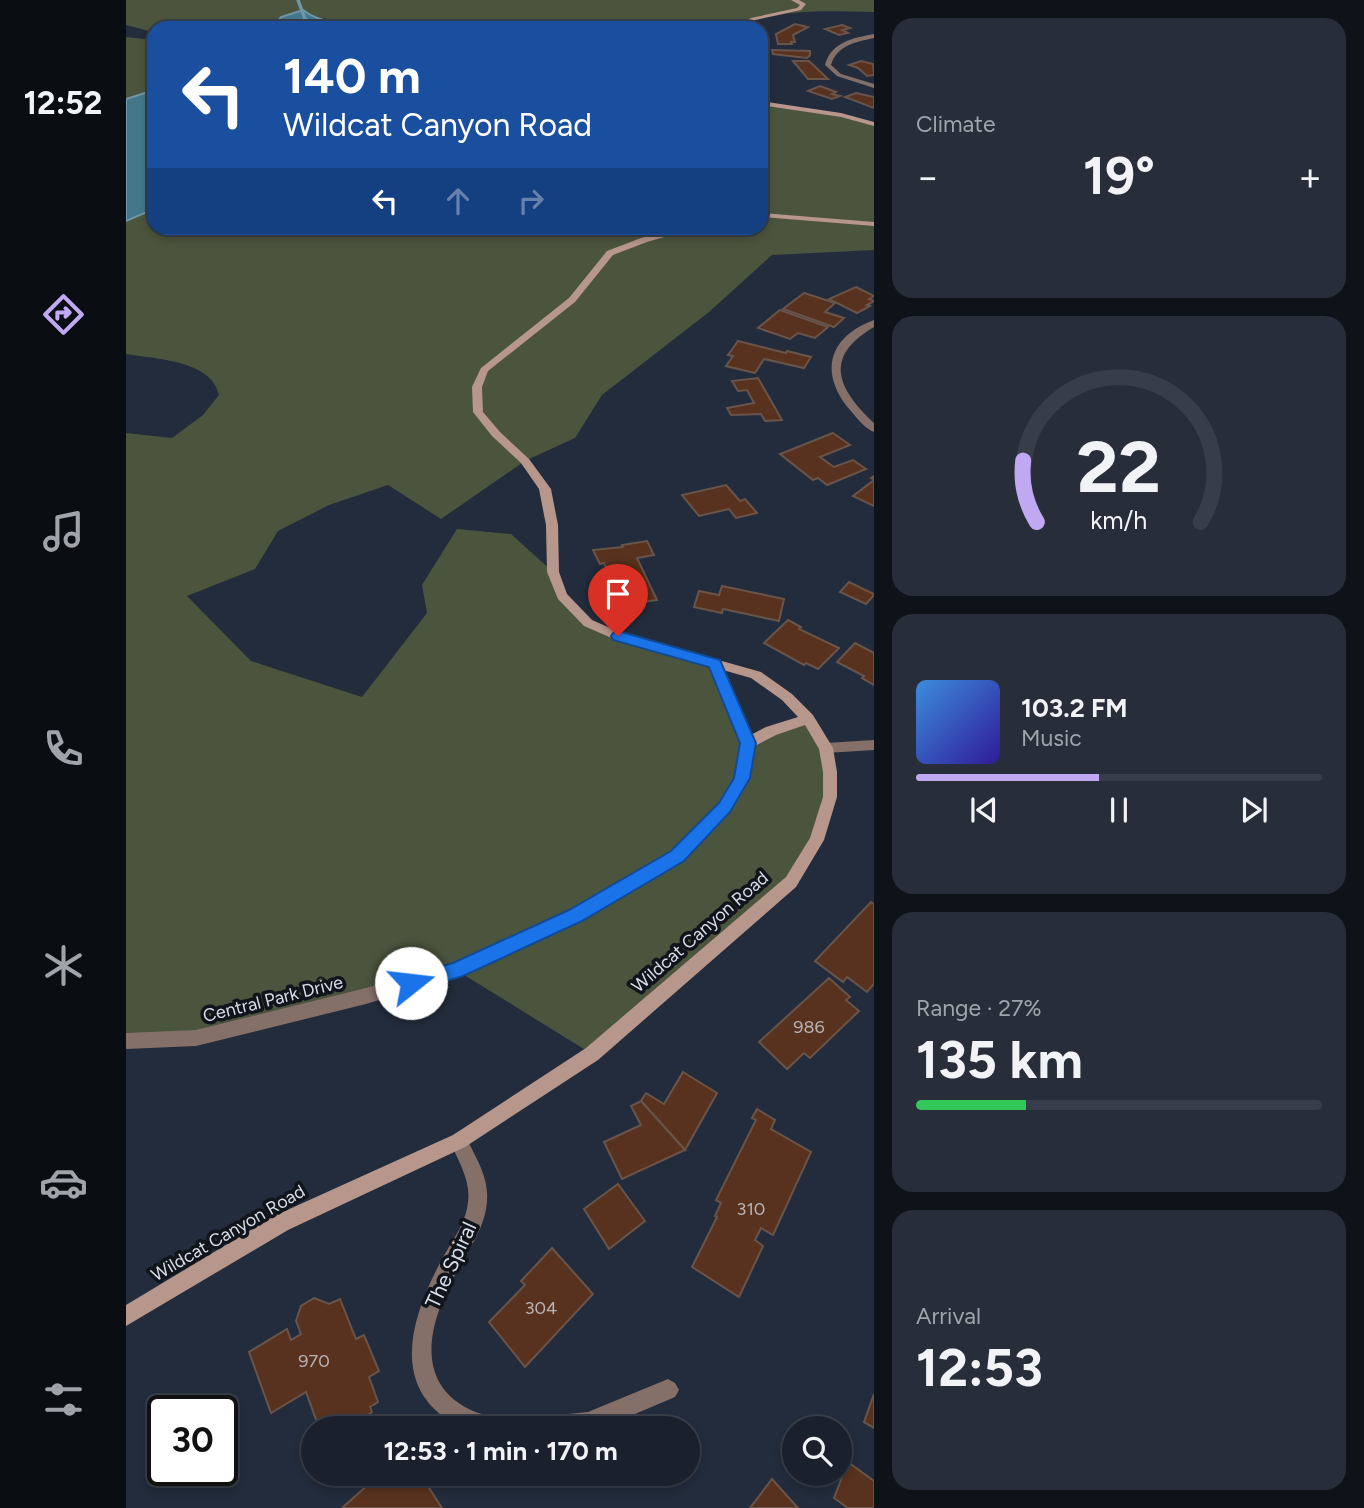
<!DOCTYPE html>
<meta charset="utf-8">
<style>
body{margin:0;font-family:Figtree,sans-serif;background:#272e39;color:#f1f3f6;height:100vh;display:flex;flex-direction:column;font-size:26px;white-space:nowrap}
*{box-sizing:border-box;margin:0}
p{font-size:23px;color:#9fa3aa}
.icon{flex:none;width:38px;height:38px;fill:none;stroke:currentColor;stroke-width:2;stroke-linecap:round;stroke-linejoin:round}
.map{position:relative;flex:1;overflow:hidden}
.sheet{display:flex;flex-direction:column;gap:18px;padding:18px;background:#0e1219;width:490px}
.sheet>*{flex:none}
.top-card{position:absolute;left:21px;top:21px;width:621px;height:214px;border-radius:21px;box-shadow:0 4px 10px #0003,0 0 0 2px #383e49;background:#1a4fa0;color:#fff;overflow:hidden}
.tools{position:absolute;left:656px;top:1416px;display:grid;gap:14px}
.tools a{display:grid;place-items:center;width:70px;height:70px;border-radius:50%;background:#1a212d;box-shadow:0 4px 10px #0003,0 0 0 2px #383e49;font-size:35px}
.speed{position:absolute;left:21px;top:1395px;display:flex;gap:14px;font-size:35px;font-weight:700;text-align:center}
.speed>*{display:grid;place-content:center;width:91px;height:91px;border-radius:50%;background:#1a212d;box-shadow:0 4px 10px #0003,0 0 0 2px #383e49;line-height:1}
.speed .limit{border:4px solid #111;border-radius:10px;background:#fff;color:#111}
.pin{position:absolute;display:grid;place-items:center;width:60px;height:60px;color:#fff;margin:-72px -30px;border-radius:50% 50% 50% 0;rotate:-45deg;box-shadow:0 0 7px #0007}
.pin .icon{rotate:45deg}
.me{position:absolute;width:77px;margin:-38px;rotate:74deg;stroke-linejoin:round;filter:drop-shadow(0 0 5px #0008)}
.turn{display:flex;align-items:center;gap:24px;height:147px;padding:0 21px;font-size:32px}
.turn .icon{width:91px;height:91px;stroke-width:2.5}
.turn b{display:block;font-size:49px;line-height:60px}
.lanes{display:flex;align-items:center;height:66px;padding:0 21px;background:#0003;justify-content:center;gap:35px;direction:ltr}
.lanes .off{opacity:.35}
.big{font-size:52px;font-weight:700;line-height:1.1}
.sheet .card{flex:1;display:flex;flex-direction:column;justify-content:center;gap:10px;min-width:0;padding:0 24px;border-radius:21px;background:#272e39}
.sheet .dial{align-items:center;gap:0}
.dial svg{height:182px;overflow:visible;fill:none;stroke:#383e49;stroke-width:7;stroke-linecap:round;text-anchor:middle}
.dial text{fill:#f1f3f6;stroke:none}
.song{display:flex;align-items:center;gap:21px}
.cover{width:84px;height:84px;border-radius:10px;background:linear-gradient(135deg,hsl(210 70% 55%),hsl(250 70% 35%))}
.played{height:7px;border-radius:4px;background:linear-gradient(90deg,#c1a8f3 45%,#383e49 45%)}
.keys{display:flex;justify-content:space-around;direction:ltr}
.heat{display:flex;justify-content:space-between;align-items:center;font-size:38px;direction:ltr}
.charge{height:10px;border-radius:5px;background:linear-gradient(90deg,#34c759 27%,#383e49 0)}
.trip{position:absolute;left:175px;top:1416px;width:399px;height:70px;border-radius:35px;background:#1a212d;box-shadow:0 4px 10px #0003,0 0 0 2px #383e49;font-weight:700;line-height:70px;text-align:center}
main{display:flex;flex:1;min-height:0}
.tabs{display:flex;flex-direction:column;width:126px;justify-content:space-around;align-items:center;background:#0a0d12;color:#9fa3aa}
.tabs .icon{width:49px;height:49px}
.tabs .selected{color:#c1a8f3}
.tabs b{font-size:32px;color:#f1f3f6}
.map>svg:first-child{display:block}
</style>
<main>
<nav class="tabs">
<b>12:52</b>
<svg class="icon selected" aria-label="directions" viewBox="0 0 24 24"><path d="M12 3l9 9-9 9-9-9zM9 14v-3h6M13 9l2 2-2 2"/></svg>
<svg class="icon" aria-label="music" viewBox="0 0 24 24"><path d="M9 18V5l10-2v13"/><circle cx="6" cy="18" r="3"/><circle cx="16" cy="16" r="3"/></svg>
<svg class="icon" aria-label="phone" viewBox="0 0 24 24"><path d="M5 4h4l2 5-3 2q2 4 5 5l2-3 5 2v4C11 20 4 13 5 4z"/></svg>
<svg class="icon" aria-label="climate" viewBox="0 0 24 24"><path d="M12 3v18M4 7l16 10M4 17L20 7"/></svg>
<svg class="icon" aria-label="car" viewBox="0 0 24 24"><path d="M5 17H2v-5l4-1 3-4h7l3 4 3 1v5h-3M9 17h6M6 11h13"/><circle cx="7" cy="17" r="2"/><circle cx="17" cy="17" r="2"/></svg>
<svg class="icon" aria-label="filters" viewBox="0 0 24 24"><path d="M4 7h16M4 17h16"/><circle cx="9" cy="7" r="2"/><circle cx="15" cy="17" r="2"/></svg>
</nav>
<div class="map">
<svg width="748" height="1508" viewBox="0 0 748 1508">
<rect width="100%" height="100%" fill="#232c3c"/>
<g fill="#4b543d">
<path d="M0 0H748V12C700 11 653 8 609 28H300L259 21 221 23 182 15 177 10 155 17 152 23 160 28H28V35L23 31 0 25Z"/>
<path d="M0 37 28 40V90L0 99Z"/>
<path d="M635 103 715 115 748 124V250L646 255 583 312 476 395 449 438 399 461 315 519 262 485 203 505 152 531 129 569 61 596 125 661 236 697 301 613 296 585 331 529 385 534 427 572 436 596 462 623 589 663 622 743 682 719 700 748 704 797 665 882 466 1054 330 970 70 1038 0 1041V433L46 438 77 415 93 395C86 360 29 359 0 354V221L28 209V228H635Z"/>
</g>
<g fill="#43788b" stroke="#7097a7" stroke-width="2">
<path d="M177 10C212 37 263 9 300 28H160L151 23 155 17Z"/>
<path d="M28 90V209L0 221V99Z"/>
</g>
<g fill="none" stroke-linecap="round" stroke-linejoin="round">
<path stroke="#7097a7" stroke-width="3.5" d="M172 0 179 19 192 28"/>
</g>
<g fill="#58321e" stroke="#69544a" stroke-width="2">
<path d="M669 24 682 27 667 35 669 42H665L666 44H652L650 34Z"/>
<path d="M716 25 724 28 716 30 722 33 713 35 699 29Z"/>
<path d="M646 50 684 51V55L681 58 647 54Z"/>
<path d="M667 61H683L702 79H682Z"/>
<path d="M735 61 747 64 748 75 741 76 732 68 723 65Z"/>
<path d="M694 86 710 92 706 94 714 96 706 99 682 91Z"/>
<path d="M730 93 748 97V108L719 97Z"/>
<path d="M730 287 748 296 743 299 748 301 741 305 744 306 731 313 703 299Z"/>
<path d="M678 293 709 303 699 312 718 318 708 327 657 309Z"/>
<path d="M654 310 702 327 689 338 672 333 664 339 632 328Z"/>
<path d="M612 341 660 353 661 351 685 357 678 368 638 359 629 373 600 366 607 356 602 355Z"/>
<path d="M632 378 656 420 639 421 635 414 605 415 601 408 628 403 621 390 612 391 606 381Z"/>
<path d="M707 433 724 445 694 457 708 467 727 460 740 469 701 485 692 478 687 480 654 454Z"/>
<path d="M748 476V506L727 496 748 480 745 478Z"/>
<path d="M600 485 614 501 619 499 631 513 610 518 603 509 573 516 556 495Z"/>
<path d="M521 541 528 555 511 558 531 600 511 603 508 597 495 599 478 563 474 564 467 550 497 547 496 545Z"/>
<path d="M723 582 748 594V595L740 604 714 592Z"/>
<path d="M596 586 658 599 653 621 597 609 596 613 568 607 573 591 593 595Z"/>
<path d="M662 620 675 627 673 629 713 648 692 669 680 663 678 665 638 643Z"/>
<path d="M729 643 748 653V685L736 678 738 676 711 662Z"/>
<path d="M745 902 748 904V984L741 992 721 977 717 982 689 961Z"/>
<path d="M703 978 724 997 720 1000 733 1011 684 1058 678 1053 661 1069 633 1042Z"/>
<path d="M557 1072 591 1093 559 1150 515 1101 520 1093 538 1104Z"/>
<path d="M515 1101 559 1150 496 1179 478 1142 515 1125 505 1106Z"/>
<path d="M631 1109 649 1120 645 1129 685 1152 647 1235 635 1228 629 1240 637 1246 613 1297 566 1267 591 1217 589 1216 595 1203 590 1200 630 1120 626 1118Z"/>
<path d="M492 1184 519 1221 483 1249 458 1209Z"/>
<path d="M426 1248 467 1294 399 1367 363 1322 399 1285 395 1281Z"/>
<path d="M188 1298 203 1304 214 1299 230 1339 238 1335 253 1371 243 1377 252 1402 244 1407 246 1412 220 1428H193L180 1392 145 1413 123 1352 161 1329 165 1340 175 1334 170 1321 175 1306Z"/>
<path d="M748 1394V1428L738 1422Z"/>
<path d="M722 1462 748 1481V1508H722L708 1498Z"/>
<path d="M254 1474H294L316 1508H216Z"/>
<path d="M646 1479 672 1508H624Z"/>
</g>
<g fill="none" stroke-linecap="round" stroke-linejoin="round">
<g fill="#856f69" fill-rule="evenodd">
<path d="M748 34V38C730 42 711 45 705 65L715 74 748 84V88L711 76 699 65C705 42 727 38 748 34Z"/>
<path d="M748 320V327C697 357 711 388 748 423V432C738 428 731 418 724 410 693 373 702 337 748 320Z"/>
<path d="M589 658 595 663 629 743 623 778 603 811 557 860 455 920 330 977 240 1004 70 1046 0 1049V1033L70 1030 240 988 327 963 443 910 547 852 593 803 609 777 615 743 583 663Z"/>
<path d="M748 740V750L700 753 693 748 700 743Z"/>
<path d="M333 1132 339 1135C348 1155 363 1176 361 1200 360 1227 342 1250 330 1273 304 1320 285 1383 347 1411 359 1416 372 1416 384 1420L387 1428H337C261 1393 284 1319 315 1261 325 1242 340 1224 342 1202 345 1180 332 1161 324 1141L327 1135Z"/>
<path d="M542 1379 549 1383 553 1390 549 1397 476 1428H401L404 1420 412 1417 462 1412Z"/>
</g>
<g fill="#b7968b" fill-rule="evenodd">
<path d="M665 0H673L680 4 675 10 629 20 614 28H606L625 18 671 8 674 5Z"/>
<path d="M635 101 715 113 748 122V126L715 117 635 105Z"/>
<path d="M635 213 748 222V226L635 217Z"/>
<path d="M557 228H569L521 242 487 255 449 302 362 371 356 387 357 412 374 432 403 459 425 489 432 525 433 572 441 594 466 620 496 633 635 672 666 694 687 715 707 748 711 772V797L698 840 670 887 472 1060 339 1147 162 1230 0 1326V1305L148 1216 327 1135 460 1048 660 877 684 838 697 797V772L693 749 679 725 650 735 627 747H617L615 743 617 739 640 727 672 717 656 700 625 678 488 639 458 626 432 599 421 572 420 525 413 489 395 463 366 436 347 412 346 387 355 368 443 298 481 251 515 238Z"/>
</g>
</g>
<path fill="#1a73e8" stroke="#114b97" stroke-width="2" d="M492 631 594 660 630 743 624 778 604 812 558 861 456 921 337 976 285 992 279 989 276 983 279 977 327 963 443 910 545 851 593 803 608 778 614 743 583 667 487 640 485 636 487 633Z"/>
<g text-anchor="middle" stroke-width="7" stroke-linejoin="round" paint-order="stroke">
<g font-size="18" fill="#d8dee9" stroke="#10141b">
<text transform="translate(574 932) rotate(-41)" y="6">Wildcat Canyon Road</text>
<text transform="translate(147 999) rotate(-14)" y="6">Central Park Drive</text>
<text transform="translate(102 1233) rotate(-30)" y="6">Wildcat Canyon Road</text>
</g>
<g font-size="18" fill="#b8b3b6">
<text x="683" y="1033">986</text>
<text x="625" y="1215">310</text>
<text x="415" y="1314">304</text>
<text x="188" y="1367">970</text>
</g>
<g font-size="21" fill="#d8dee9" stroke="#10141b">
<text transform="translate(325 1265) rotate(-65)" y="7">The Spiral</text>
</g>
</g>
</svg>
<div class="tools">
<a><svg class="icon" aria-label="search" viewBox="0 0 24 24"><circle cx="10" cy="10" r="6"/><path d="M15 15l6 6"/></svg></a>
</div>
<div class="speed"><div class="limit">30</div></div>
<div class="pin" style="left:492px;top:636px;background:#d93025"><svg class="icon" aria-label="arrive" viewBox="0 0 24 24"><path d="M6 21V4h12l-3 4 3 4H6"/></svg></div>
<svg class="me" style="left:285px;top:983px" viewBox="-20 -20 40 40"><circle r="19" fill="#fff"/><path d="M0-13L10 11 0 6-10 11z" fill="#1a73e8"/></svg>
<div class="trip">12:53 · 1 min · 170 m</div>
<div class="top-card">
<div class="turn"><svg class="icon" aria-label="left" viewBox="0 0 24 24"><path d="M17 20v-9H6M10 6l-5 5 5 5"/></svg><div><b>140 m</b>Wildcat Canyon Road</div></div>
<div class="lanes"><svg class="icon" aria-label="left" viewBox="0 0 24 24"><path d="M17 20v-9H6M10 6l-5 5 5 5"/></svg><svg class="icon off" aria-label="ahead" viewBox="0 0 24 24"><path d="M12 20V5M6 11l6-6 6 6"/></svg><svg class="icon off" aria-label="right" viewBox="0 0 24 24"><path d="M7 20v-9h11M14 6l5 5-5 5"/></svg></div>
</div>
</div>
<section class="sheet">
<div class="card"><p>Climate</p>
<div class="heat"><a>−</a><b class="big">19°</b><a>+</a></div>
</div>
<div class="card dial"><svg viewBox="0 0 100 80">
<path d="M14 69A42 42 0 1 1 86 69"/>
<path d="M14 69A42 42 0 0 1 8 42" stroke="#c1a8f3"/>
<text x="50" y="56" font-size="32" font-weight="700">22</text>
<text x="50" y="72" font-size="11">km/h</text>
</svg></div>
<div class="card">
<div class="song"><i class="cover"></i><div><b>103.2 FM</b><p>Music</p></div></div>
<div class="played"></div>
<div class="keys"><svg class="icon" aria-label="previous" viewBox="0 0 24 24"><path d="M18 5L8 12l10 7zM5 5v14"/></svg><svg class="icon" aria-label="pause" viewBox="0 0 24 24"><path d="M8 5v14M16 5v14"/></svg><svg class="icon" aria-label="next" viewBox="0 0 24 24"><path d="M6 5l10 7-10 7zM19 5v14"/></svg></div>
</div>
<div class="card"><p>Range · 27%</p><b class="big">135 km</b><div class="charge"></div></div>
<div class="card"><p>Arrival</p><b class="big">12:53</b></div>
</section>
</main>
